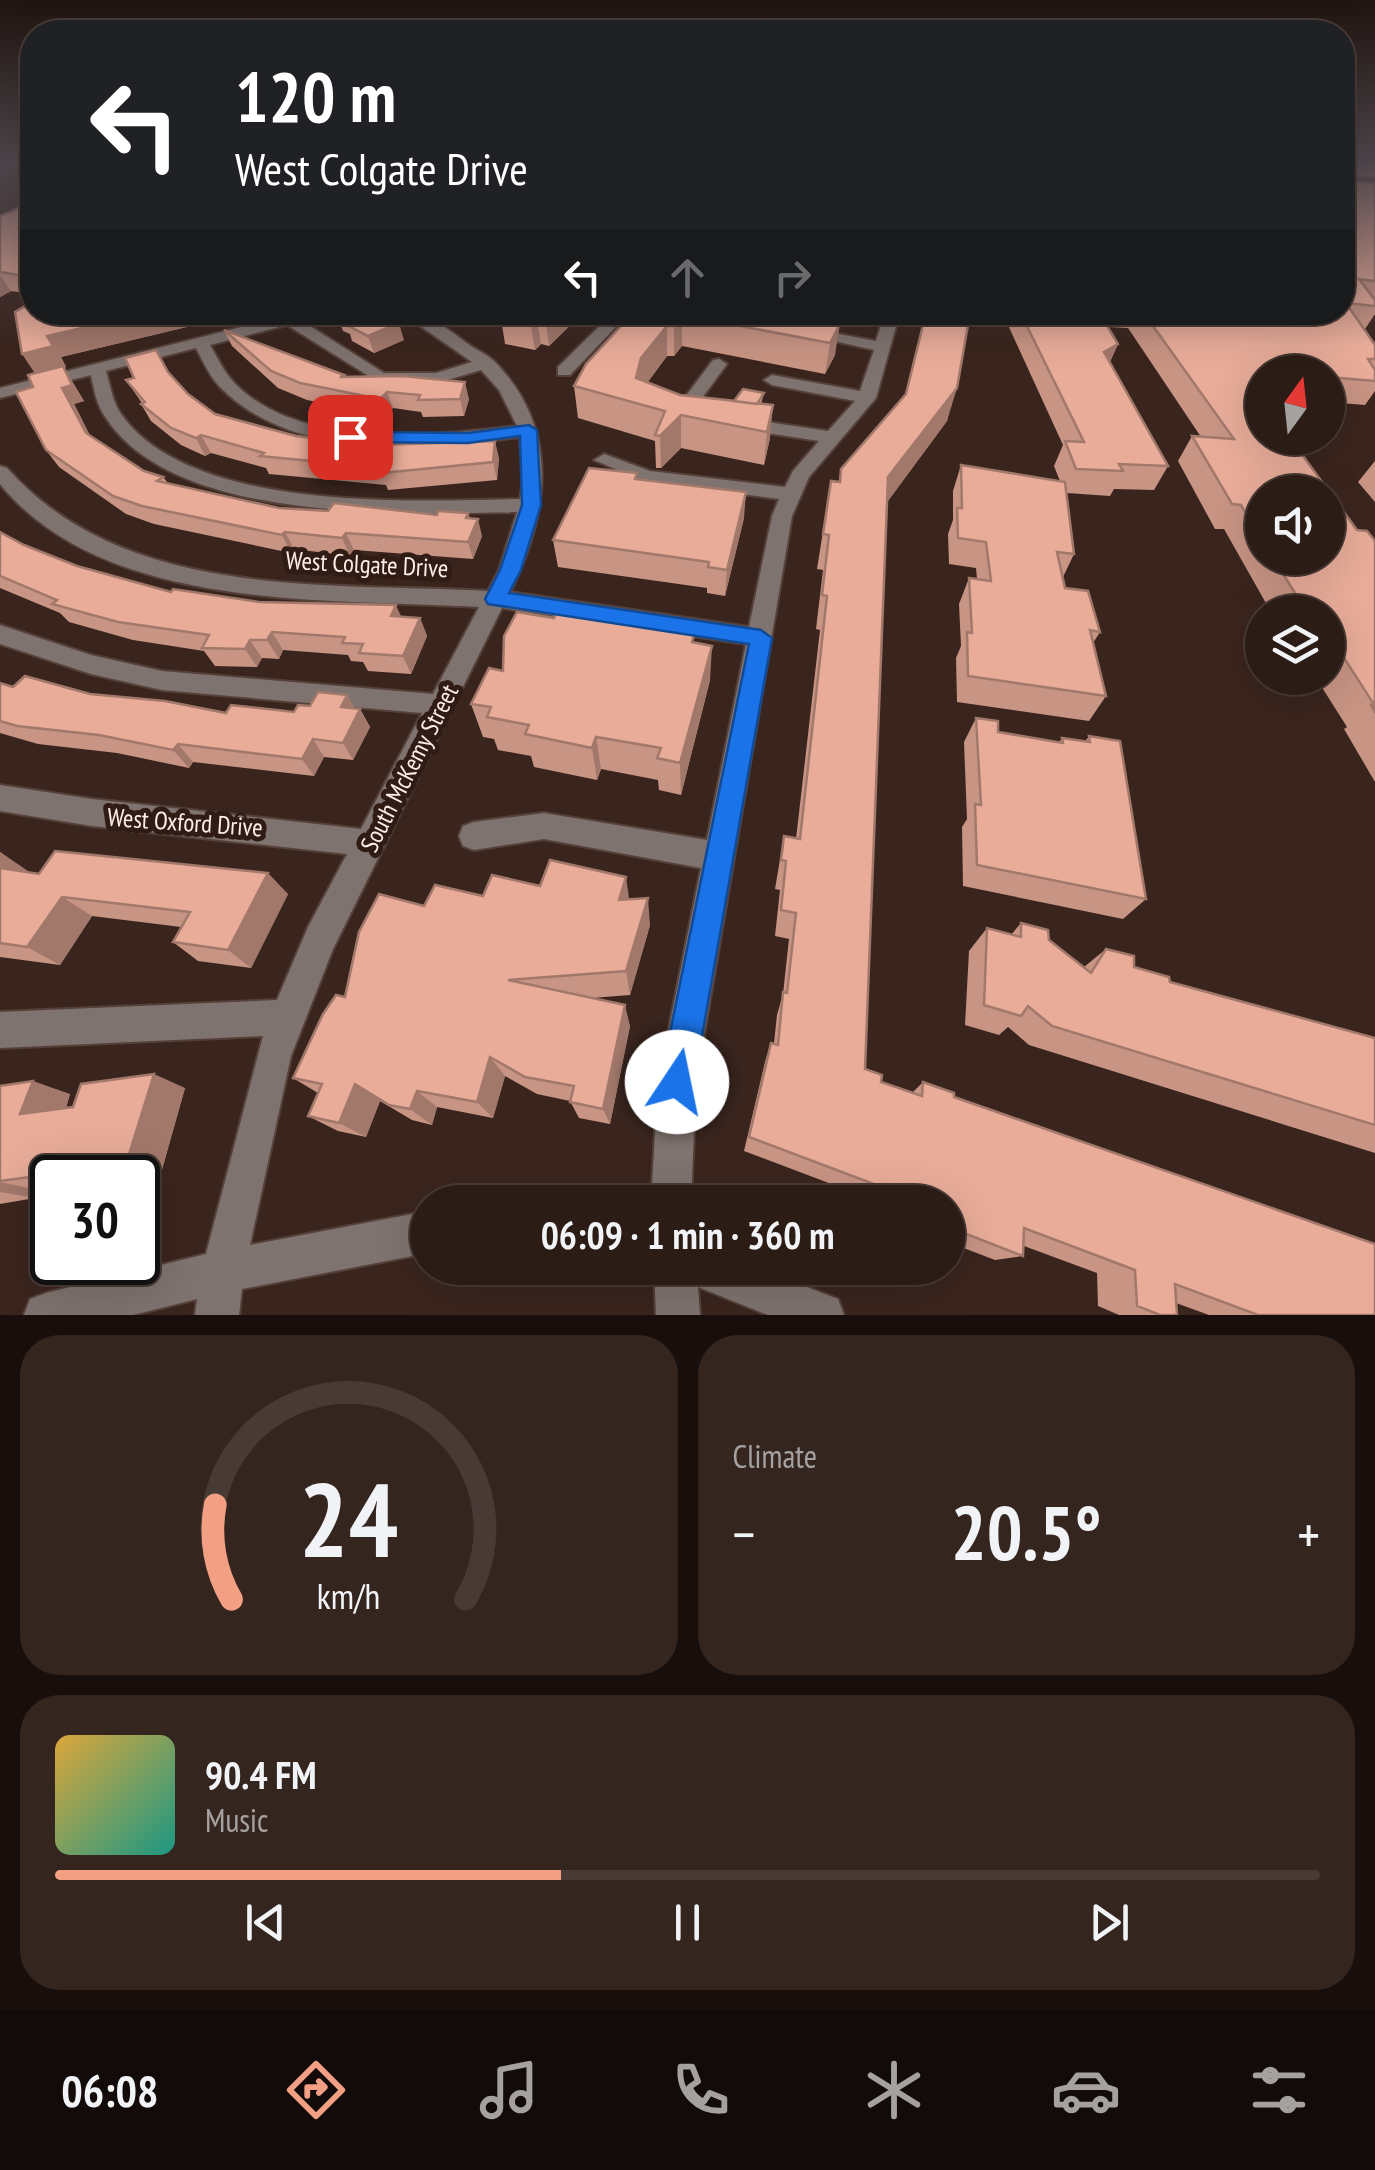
<!DOCTYPE html>
<meta charset="utf-8">
<style>
body{margin:0;font-family:"PT Sans Narrow",sans-serif;background:#34251f;color:#f1f3f6;height:100vh;display:flex;flex-direction:column;font-size:38px;white-space:nowrap}
*{box-sizing:border-box;margin:0}
p{font-size:32px;color:#a6a1a1}
.icon{flex:none;width:55px;height:55px;fill:none;stroke:currentColor;stroke-width:2;stroke-linecap:round;stroke-linejoin:round}
.map{position:relative;height:1315px;overflow:hidden}
.drawer{display:flex;flex-direction:column;gap:20px;padding:20px;background:#180f0c;flex:1}
.drawer>*{flex:none}
.banner{position:absolute;left:20px;top:20px;width:1335px;height:305px;border-radius:40px;box-shadow:0 10px 40px #0002,0 0 0 2px #483a35;background:#202124;color:#fff;overflow:hidden}
.needle{width:65px;rotate:15deg}
.fabs{position:absolute;left:1245px;top:355px;display:grid;gap:20px}
.fabs a{display:grid;place-items:center;width:100px;height:100px;border-radius:50%;background:#2c1c16;box-shadow:0 10px 40px #0002,0 0 0 2px #483a35;font-size:50px}
.speed{position:absolute;left:30px;top:1155px;display:flex;gap:20px;font-size:50px;font-weight:700;text-align:center}
.speed>*{display:grid;place-content:center;width:130px;height:130px;border-radius:50%;background:#2c1c16;box-shadow:0 10px 40px #0002,0 0 0 2px #483a35;line-height:1}
.speed .limit{border:5px solid #111;border-radius:15px;background:#fff;color:#111}
.pin{position:absolute;display:grid;place-items:center;width:85px;height:85px;color:#fff;margin:-42px;border-radius:20px;box-shadow:0 5px 15px #0006}
.me{position:absolute;width:110px;margin:-55px;rotate:11deg;stroke-linejoin:round;filter:drop-shadow(0 0 8px #0008)}
.turn{display:flex;align-items:center;gap:35px;height:210px;padding:0 50px;font-size:45px}
.turn .icon{width:130px;height:130px;stroke-width:2.5}
.turn b{display:block;font-size:70px;line-height:85px}
.lanes{display:flex;align-items:center;height:95px;padding:0 50px;background:#0003;justify-content:center;gap:50px;direction:ltr}
.lanes .off{opacity:.35}
.big{font-size:75px;font-weight:800;line-height:1.1}
.drawer .widget{flex:1;display:flex;flex-direction:column;justify-content:center;gap:15px;min-width:0;padding:0 35px;border-radius:40px;background:#34251f}
.drawer .dial{align-items:center;gap:0}
.dial svg{height:260px;overflow:visible;fill:none;stroke:#483a35;stroke-width:7;stroke-linecap:round;text-anchor:middle}
.dial text{fill:#f1f3f6;stroke:none}
.song{display:flex;align-items:center;gap:30px}
.cover{width:120px;height:120px;border-radius:15px;background:linear-gradient(135deg,hsl(40 70% 55%),hsl(170 70% 35%))}
.played{height:10px;border-radius:5px;background:linear-gradient(90deg,#f39f83 40%,#483a35 40%)}
.keys{display:flex;justify-content:space-around;direction:ltr}
.heat{display:flex;justify-content:space-between;align-items:center;font-size:55px;direction:ltr}
.drawer .tiles{flex:1;display:grid;gap:20px;grid-template-columns:1fr 1fr}
.widget:last-child{grid-column:span 2}
.trip{position:absolute;left:410px;top:1185px;width:555px;height:100px;border-radius:50px;background:#2c1c16;box-shadow:0 10px 40px #0002,0 0 0 2px #483a35;font-weight:800;line-height:100px;text-align:center}
.tab-bar{display:flex;height:160px;justify-content:space-around;align-items:center;background:#120b09;color:#a6a1a1}
.tab-bar .icon{width:70px;height:70px}
.tab-bar .active{color:#f39f83}
.tab-bar b{font-size:45px;color:#f1f3f6}
.map>svg:first-child{display:block}
</style>
<div class="map">
<svg width="1375" height="1315" viewBox="0 0 1375 1315">
<rect width="100%" height="100%" fill="#3a251e"/>
<g fill="none" stroke-linecap="round" stroke-linejoin="round">
<g stroke="#55413a" stroke-width="4">
<g id="minor">
<path d="M301 312H328L302 321 384 373H436L472 362 400 312C426 312 447 328 468 344 475 349 488 355 494 361 560 428 550 511 510 592L749 627 772 516 779 499 646 482 594 460 604 454 650 471 785 487 793 471 819 441 715 425 680 404 713 360 719 359 727 364 699 402 726 416 828 431 855 401 772 385 764 380 772 375 860 391 874 350 799 333 807 328 876 341 885 312H900L876 398 809 477 792 516 696 1082 691 1202H651L658 1082 701 868 544 839 474 850 463 846 459 836 463 826 474 822 544 813 707 840 746 644 502 608 333 949 291 1056 250 1245 428 1211V1253L242 1289 239 1315H195L197 1299 133 1315H24L30 1299 46 1293 206 1254 263 1036 0 1048V1012L277 1000 308 927 347 854 92 826 0 811V785L92 799 361 829 422 713 162 690 91 674 0 644V625L91 655 162 671 433 694 479 607C329 598 105 613 0 484V466L7 468C125 601 325 582 488 591L499 570 517 512C406 514 175 524 106 418 97 406 94 390 91 375L0 398V388ZM287 325 380 383H437L481 370 499 390 517 426C433 436 292 451 230 378 222 368 216 355 210 345ZM196 348C203 361 210 377 220 387 295 463 424 448 520 437L523 482 520 499C412 501 191 513 121 414 113 403 110 385 106 371Z"/>
<path d="M614 312H630L570 375H558V367Z"/>
<path d="M654 1268H757L838 1299 844 1315H768L698 1287 700 1315H656Z"/>
</g>
</g>
<use href="#minor" fill="#7f736f" fill-rule="evenodd"/>
</g>
<g fill="#c89484" fill-rule="evenodd">
<path d="M1342 162H1375V177L1350 176 1351 181 1347 187 1351 181 1375 183V314L1365 329 1375 345V391L1365 405 1328 402V372H1262V438H1313L1304 451 1299 450 1357 530 1375 541V782L1344 729 1347 727 1316 678H1328V612H1271L1224 529H1215L1178 461 1192 436 1201 437 1128 328 1108 327 1118 344 1110 362 1168 466 1154 490 1114 489 1110 496 1067 493 1074 554 1063 577 1065 588 1100 632 1093 643 1106 696 1089 721 957 702 956 658 961 646 959 604 969 578 977 579 976 568 949 564 948 534 953 520V491L961 465 1060 481 1054 466 1063 445 1002 312H1342ZM1262 492 1328 558H1262Z"/>
<path d="M32 202V294L11 291 0 297V216Z"/>
<path d="M32 312H236L237 315 61 357 66 367 64 368 84 401 74 404 90 436 144 471 163 477 168 483 279 508 437 515 468 513 470 518 482 536 473 559 354 550 350 556 294 549 291 553 154 524 126 514 59 467 46 450 33 387 35 373Z"/>
<path d="M500 312H584L549 346 541 344 535 350 505 344Z"/>
<path d="M626 312H780L823 320V324L835 355 825 374 682 346 674 356H667L647 383 680 395 734 401 764 393 761 404 770 438 764 465 681 448 661 468H656L655 441 578 418 574 386 626 321Z"/>
<path d="M807 312H866L861 322Z"/>
<path d="M928 312H970L947 421 887 502 865 1069 881 1082 912 1093 923 1082 1375 1315H1209L1176 1303 1177 1315H1119L1098 1306 1097 1273 1024 1246 1023 1256 995 1260 948 1242V1202H879L744 1151 765 1062 771 1043H774L777 1015 783 994 789 939 775 936 780 890 775 889 784 836 796 839 820 630 816 629 823 570 817 569 831 481H839L841 469 906 394Z"/>
<path d="M337 315 404 340 374 353 352 341 350 334 343 331Z"/>
<path d="M224 330 345 377 469 399 464 416 423 417 421 412 393 408 386 416 307 400 278 388 232 346Z"/>
<path d="M168 372 188 394 215 414 296 436 499 458 497 480 388 490 386 485 269 474 266 468 211 453 205 456 181 445 151 421 141 404 142 403 126 380Z"/>
<path d="M1375 461V502L1358 482Z"/>
<path d="M637 479 744 518 725 596 707 593V588L558 567 553 540Z"/>
<path d="M0 532 24 545 77 566 171 592 420 618 427 636 411 674 368 671 363 662 351 661 348 655 283 650 279 659 262 658 257 667 215 666 204 651 133 640 69 622 60 613 0 588Z"/>
<path d="M554 618 695 643 710 680 681 795 659 790 658 780 601 769 597 780 534 767 531 756 498 750 494 739 483 737 471 704Z"/>
<path d="M0 683 13 687 90 694 226 713 294 712 347 695 354 708 360 709 370 727 353 760 324 757 314 776 193 762 189 768 117 753 38 744 0 733Z"/>
<path d="M976 718 998 732 1059 742 1062 738 1085 742 1089 736 1146 899 1123 919 963 886 962 827 967 819 964 742Z"/>
<path d="M0 852 27 872 288 894 251 968 198 961 173 942 181 927 92 916 60 965 0 957Z"/>
<path d="M540 886 629 899 650 925 630 995 592 998 630 1026 610 1124 579 1118 570 1101 537 1094 505 1076 493 1118 437 1107 432 1125 412 1120 380 1101 366 1137 338 1131 308 1116 318 1093 293 1078 345 997 424 906Z"/>
<path d="M1021 923 1049 940 1084 967 1106 949 1134 967 1170 982 1375 1038V1153L1029 1045 1008 1027 999 1035 965 1025 969 951 987 928 1011 935Z"/>
<path d="M0 1086 70 1094 66 1108 185 1088 161 1173 125 1178H52V1188L38 1190 35 1198 0 1204Z"/>
</g>
<g fill="#a2786b">
<path d="M0 275 11 291 0 297Z"/>
<path d="M151 312H236L237 315 61 357 66 367 64 368 84 401 74 404 98 451 36 375 22 354 47 336Z"/>
<path d="M548 312H584L549 346 545 316Z"/>
<path d="M536 314 541 344 535 350 530 319Z"/>
<path d="M682 315V346L674 356V326Z"/>
<path d="M399 323 404 340 374 353 368 336Z"/>
<path d="M840 324 835 355 825 374 830 343Z"/>
<path d="M667 326V356L642 390 636 378 641 358Z"/>
<path d="M1118 344 1107 368 1104 352Z"/>
<path d="M465 382 469 399 464 416 460 399Z"/>
<path d="M957 388 947 421 880 512 888 477Z"/>
<path d="M387 392 393 408 386 416 380 399Z"/>
<path d="M773 405 770 438 764 465 767 432Z"/>
<path d="M681 415V448L661 468 660 436Z"/>
<path d="M201 435 211 453 205 456 196 438Z"/>
<path d="M495 441 499 458 497 480 493 462Z"/>
<path d="M746 492 744 518 725 596 727 570Z"/>
<path d="M468 513 473 530 478 519 482 536 473 559 468 542 466 518Z"/>
<path d="M285 532 294 549 291 553 282 535Z"/>
<path d="M346 533 354 550 350 556 342 538Z"/>
<path d="M396 605 404 623 391 616Z"/>
<path d="M420 618 427 636 411 674 403 656Z"/>
<path d="M272 632 283 650 279 659 267 640Z"/>
<path d="M250 640 262 658 257 667 245 649Z"/>
<path d="M712 646 710 680 681 795 680 763Z"/>
<path d="M347 695 357 714 341 707Z"/>
<path d="M360 709 370 727 353 760 343 743Z"/>
<path d="M596 737 601 769 597 780 592 748Z"/>
<path d="M313 739 324 757 314 776 302 759Z"/>
<path d="M178 744 193 762 189 768 173 750Z"/>
<path d="M0 852 28 871 15 887 0 877Z"/>
<path d="M268 873 288 894 251 968 228 950Z"/>
<path d="M626 877 630 905 619 900Z"/>
<path d="M62 897 92 916 60 965 27 947Z"/>
<path d="M648 898 650 925 630 995 626 971Z"/>
<path d="M625 1005 630 1026 610 1124 603 1109Z"/>
<path d="M490 1057 505 1076 493 1118 477 1102Z"/>
<path d="M154 1074 185 1088 161 1173 126 1164Z"/>
<path d="M33 1081 70 1094 60 1125 20 1114Z"/>
<path d="M355 1084 380 1101 366 1137 339 1123Z"/>
<path d="M417 1091 437 1107 432 1125 410 1109Z"/>
<path d="M0 1182 38 1190 35 1198 0 1192Z"/>
</g>
<g fill="#e8ac99" stroke="#a2786b" stroke-width="2.5">
<path d="M1342 162H1350L1351 181 1342 173Z"/>
<path d="M1351 181 1375 183V281L1359 279 1375 300V306L1346 303 1375 345V359H1368L1375 370V381L1328 377V372H1262V438H1290L1357 530 1367 531 1375 541V712L1371 705 1375 706 1328 633V612H1307L1273 558H1328V492H1262V540L1241 505 1232 504 1192 436 1234 439 1143 312H1342V187L1356 188Z"/>
<path d="M32 202V277L0 272V216Z"/>
<path d="M32 302V312H151L47 336 53 346 22 354 15 312Z"/>
<path d="M343 312H377L399 323 368 336 347 325 354 322 337 315Z"/>
<path d="M500 312H548L545 316 536 314 530 319Z"/>
<path d="M634 312H780L823 320 821 324H840L830 343 682 315 674 326H667L641 358 636 378 680 395 773 405 767 432 681 415 660 436 655 435 665 411 574 386 586 364Z"/>
<path d="M1020 312H1099L1118 344 1104 352 1168 466 1119 464 1123 471 1076 469 1065 441 1084 442Z"/>
<path d="M923 325H968L957 388 888 477 865 1069 882 1075 881 1082 922 1096 923 1082 954 1093V1097L1375 1244V1315H1258L1175 1284 1177 1315H1160L1137 1306 1135 1270 1024 1228 1023 1256 951 1228 950 1232 948 1231V1202H915L916 1200 749 1137 771 1043 778 1045 783 992 787 993 796 913 781 910 786 861 781 860 784 836 800 839 827 596 822 595 829 535 823 534 831 481 840 482 841 469 906 394Z"/>
<path d="M224 330 344 375 340 377 402 376 465 382 460 399 418 400 420 395 387 392 380 399 300 383 271 371Z"/>
<path d="M156 350 168 372 188 394 215 414 296 436 380 445 495 441 493 462 382 473 384 468 260 456 264 453 201 435 196 438 171 428 141 404 145 402 126 380 134 378 125 358Z"/>
<path d="M63 366 72 385 62 388 86 433 144 471 163 477 157 481 279 508 328 511 334 503 437 515 438 511 468 513 466 518 478 519 468 542 346 533 342 538 285 532 282 535 142 506 113 496 46 450 16 392 33 387 28 375Z"/>
<path d="M743 389 764 393 757 404 734 401Z"/>
<path d="M961 465 1065 482 1074 554 1057 552 1065 588 1088 591 1100 632 1090 630 1106 696 968 676 967 632 972 633 969 578 991 581 986 542 958 538 957 508H962Z"/>
<path d="M589 468 637 473 635 479 746 492 727 570 708 567 709 562 553 540Z"/>
<path d="M0 532 24 545 77 566 171 592 173 589 259 602 396 605 391 616 420 618 403 656 359 653 363 644 342 643 345 637 272 632 267 640H250L245 649 202 648 209 635 118 622 52 604 57 600 0 576Z"/>
<path d="M558 609 634 622 636 618 654 621 695 631 692 642 712 646 680 763 657 758 661 748 596 737 592 748 525 734 529 725 487 717 491 707 471 704 489 668 503 671 504 636 517 612 554 618Z"/>
<path d="M25 676 90 694 165 701 226 713 231 705 294 712 298 705 310 706 318 692 347 695 341 707 360 709 343 743 313 739 302 759 178 744 173 750 99 735 17 726 0 721V683L13 687Z"/>
<path d="M976 718 998 721V732L1063 743 1062 738 1090 742 1089 736 1120 741 1146 899 977 865 975 804 981 805Z"/>
<path d="M55 851 268 873 228 950 173 942 190 912 62 897 27 947 0 943V868L39 874Z"/>
<path d="M550 860 626 877 619 900 648 898 626 971 508 980 625 1005 603 1109 570 1102 574 1086 525 1077 490 1057 477 1102 417 1091 410 1109 389 1105 355 1084 339 1123 308 1116 322 1084 293 1078 323 1014 336 995 345 997 359 932 379 894 424 906 435 885 483 896 492 875 540 886Z"/>
<path d="M1021 923 1048 930 1049 940 1091 973 1106 949 1134 956V967L1169 977 1170 982 1375 1038V1125L1052 1026 1028 1006 1021 1016 984 1005 987 928 1021 937Z"/>
<path d="M154 1074 126 1164 0 1181V1086L33 1081 20 1114 73 1107 81 1084Z"/>
</g>
<linearGradient id="sky" x2="0" y2="1"><stop stop-color="#201410"/><stop offset="0.47" stop-color="#4f464c"/><stop offset="1" stop-color="#4f464c" stop-opacity="0"/></linearGradient>
<rect width="1375" height="346" fill="url(#sky)"/>
<path fill="#1a73e8" stroke="#114b97" stroke-width="2.5" d="M529 425 537 430 541 505 521 570 509 593 761 630 772 638 694 1082 689 1094 677 1099 665 1094 660 1082 749 644 488 604 485 599 500 570 522 505 520 436 468 443 350 442 342 437 350 432 468 433Z"/>
<g text-anchor="middle" stroke-width="10" stroke-linejoin="round" paint-order="stroke">
<g font-size="25" fill="#fdeee9" stroke="#301c15">
<text transform="translate(367 564) rotate(3)" y="9">West Colgate Drive</text>
<text transform="translate(409 768) rotate(-63)" y="9">South McKemy Street</text>
<text transform="translate(185 822) rotate(4)" y="9">West Oxford Drive</text>
</g>
</g>
</svg>
<div class="fabs">
<a><svg class="needle" viewBox="-14 -14 28 28"><path d="M0-13l5 13h-10z" fill="#e53935"/><path d="M0 13l5-13h-10z" fill="#a6a1a1"/></svg></a>
<a><svg class="icon" aria-label="sound" viewBox="0 0 24 24"><path d="M4 9h4l5-4v14l-5-4H4zM17 9q2 3 0 6"/></svg></a>
<a><svg class="icon" aria-label="layers" viewBox="0 0 24 24"><path d="M12 4l9 5-9 5-9-5zM3 14l9 5 9-5"/></svg></a>
</div>
<div class="speed"><div class="limit">30</div></div>
<div class="pin" style="left:350px;top:437px;background:#d93025"><svg class="icon" aria-label="arrive" viewBox="0 0 24 24"><path d="M6 21V4h12l-3 4 3 4H6"/></svg></div>
<svg class="me" style="left:677px;top:1082px" viewBox="-20 -20 40 40"><circle r="19" fill="#fff"/><path d="M0-13L10 11 0 6-10 11z" fill="#1a73e8"/></svg>
<div class="trip">06:09 · 1 min · 360 m</div>
<div class="banner">
<div class="turn"><svg class="icon" aria-label="left" viewBox="0 0 24 24"><path d="M17 20v-9H6M10 6l-5 5 5 5"/></svg><div><b>120 m</b>West Colgate Drive</div></div>
<div class="lanes"><svg class="icon" aria-label="left" viewBox="0 0 24 24"><path d="M17 20v-9H6M10 6l-5 5 5 5"/></svg><svg class="icon off" aria-label="ahead" viewBox="0 0 24 24"><path d="M12 20V5M6 11l6-6 6 6"/></svg><svg class="icon off" aria-label="right" viewBox="0 0 24 24"><path d="M7 20v-9h11M14 6l5 5-5 5"/></svg></div>
</div>
</div>
<section class="drawer">
<div class="tiles">
<div class="widget dial"><svg viewBox="0 0 100 80">
<path d="M14 69A42 42 0 1 1 86 69"/>
<path d="M14 69A42 42 0 0 1 9 40" stroke="#f39f83"/>
<text x="50" y="56" font-size="32" font-weight="700">24</text>
<text x="50" y="72" font-size="11">km/h</text>
</svg></div>
<div class="widget"><p>Climate</p>
<div class="heat"><a>−</a><b class="big">20.5°</b><a>+</a></div>
</div>
<div class="widget">
<div class="song"><i class="cover"></i><div><b>90.4 FM</b><p>Music</p></div></div>
<div class="played"></div>
<div class="keys"><svg class="icon" aria-label="previous" viewBox="0 0 24 24"><path d="M18 5L8 12l10 7zM5 5v14"/></svg><svg class="icon" aria-label="pause" viewBox="0 0 24 24"><path d="M8 5v14M16 5v14"/></svg><svg class="icon" aria-label="next" viewBox="0 0 24 24"><path d="M6 5l10 7-10 7zM19 5v14"/></svg></div>
</div>
</div>
</section>
<nav class="tab-bar">
<b>06:08</b>
<svg class="icon active" aria-label="directions" viewBox="0 0 24 24"><path d="M12 3l9 9-9 9-9-9zM9 14v-3h6M13 9l2 2-2 2"/></svg>
<svg class="icon" aria-label="music" viewBox="0 0 24 24"><path d="M9 18V5l10-2v13"/><circle cx="6" cy="18" r="3"/><circle cx="16" cy="16" r="3"/></svg>
<svg class="icon" aria-label="phone" viewBox="0 0 24 24"><path d="M5 4h4l2 5-3 2q2 4 5 5l2-3 5 2v4C11 20 4 13 5 4z"/></svg>
<svg class="icon" aria-label="climate" viewBox="0 0 24 24"><path d="M12 3v18M4 7l16 10M4 17L20 7"/></svg>
<svg class="icon" aria-label="car" viewBox="0 0 24 24"><path d="M5 17H2v-5l4-1 3-4h7l3 4 3 1v5h-3M9 17h6M6 11h13"/><circle cx="7" cy="17" r="2"/><circle cx="17" cy="17" r="2"/></svg>
<svg class="icon" aria-label="filters" viewBox="0 0 24 24"><path d="M4 7h16M4 17h16"/><circle cx="9" cy="7" r="2"/><circle cx="15" cy="17" r="2"/></svg>
</nav>
